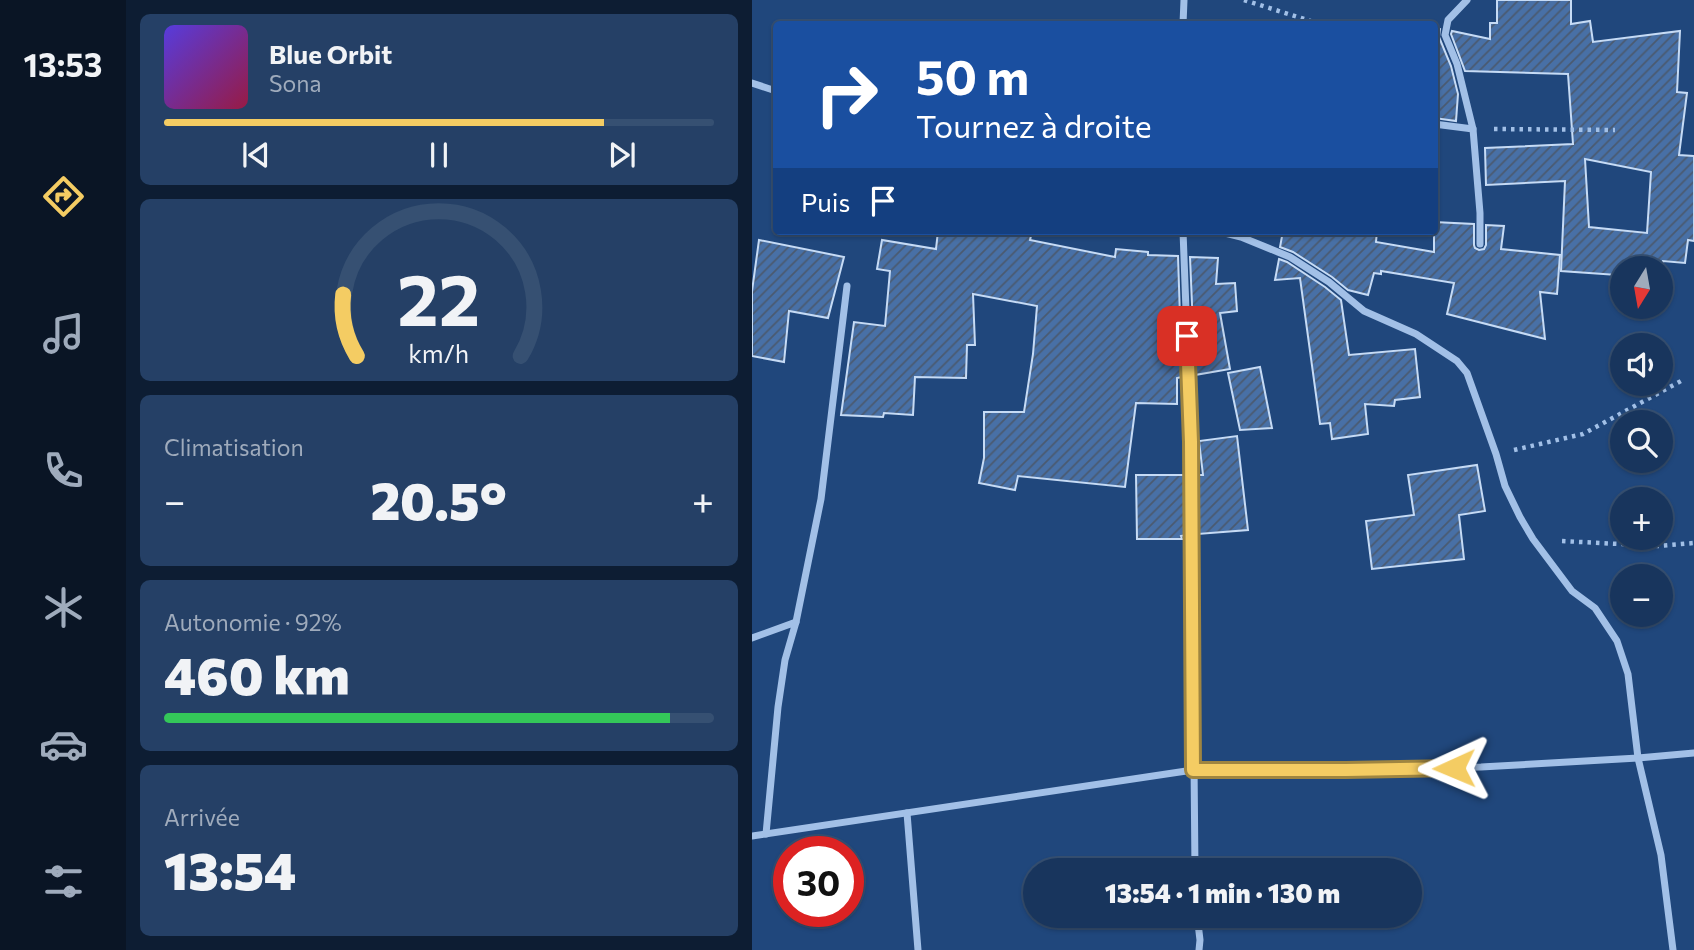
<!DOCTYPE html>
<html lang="fr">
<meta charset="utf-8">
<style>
body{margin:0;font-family:Commissioner,sans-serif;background:#254066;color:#f1f3f6;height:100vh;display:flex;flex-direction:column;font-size:26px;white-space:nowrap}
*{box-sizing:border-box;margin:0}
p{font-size:23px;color:#9fabbc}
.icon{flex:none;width:38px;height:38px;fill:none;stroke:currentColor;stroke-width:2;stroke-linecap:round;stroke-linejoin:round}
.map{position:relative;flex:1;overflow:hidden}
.details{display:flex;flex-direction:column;gap:14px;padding:14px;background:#0d1d33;width:626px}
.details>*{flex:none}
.top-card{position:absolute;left:21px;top:21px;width:665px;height:214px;border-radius:7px;box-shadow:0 2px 5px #0004,0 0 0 2px #365072;background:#1a4fa0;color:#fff;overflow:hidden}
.needle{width:46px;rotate:191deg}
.buttons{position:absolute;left:858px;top:256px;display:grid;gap:14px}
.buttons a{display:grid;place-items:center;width:63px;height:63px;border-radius:50%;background:#18355d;box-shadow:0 2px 5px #0004,0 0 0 2px #365072;font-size:35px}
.speed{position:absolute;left:21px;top:836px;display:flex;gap:14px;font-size:35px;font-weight:700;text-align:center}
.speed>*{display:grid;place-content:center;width:91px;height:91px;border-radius:50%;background:#18355d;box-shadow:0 2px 5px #0004,0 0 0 2px #365072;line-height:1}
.speed .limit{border:10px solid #d22;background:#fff;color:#111}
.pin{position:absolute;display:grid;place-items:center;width:60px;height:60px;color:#fff;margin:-30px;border-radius:14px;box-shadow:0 4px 10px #0006}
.me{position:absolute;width:77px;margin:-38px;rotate:269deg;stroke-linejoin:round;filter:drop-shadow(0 0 5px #0008)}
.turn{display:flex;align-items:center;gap:24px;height:147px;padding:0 28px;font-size:32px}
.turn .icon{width:91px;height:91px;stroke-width:2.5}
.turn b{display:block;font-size:49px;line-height:60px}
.then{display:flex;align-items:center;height:66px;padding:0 28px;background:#0003;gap:14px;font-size:26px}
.big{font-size:52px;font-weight:800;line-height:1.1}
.details .tile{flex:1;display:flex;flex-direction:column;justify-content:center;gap:10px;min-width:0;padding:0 24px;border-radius:10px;background:#254066}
.details .dial{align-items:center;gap:0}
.dial svg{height:182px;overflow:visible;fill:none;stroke:#365072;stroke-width:7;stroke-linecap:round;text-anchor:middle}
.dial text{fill:#f1f3f6;stroke:none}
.song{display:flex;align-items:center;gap:21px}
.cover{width:84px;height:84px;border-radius:10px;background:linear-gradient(135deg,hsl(250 70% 55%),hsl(340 70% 35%))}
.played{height:7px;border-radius:4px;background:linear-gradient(90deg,#f4cc63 80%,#365072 80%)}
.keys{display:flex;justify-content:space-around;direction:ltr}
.heat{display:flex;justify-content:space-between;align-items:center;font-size:38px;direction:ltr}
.charge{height:10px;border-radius:5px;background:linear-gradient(90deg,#34c759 92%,#365072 0)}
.trip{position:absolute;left:271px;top:858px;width:399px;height:70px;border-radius:35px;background:#18355d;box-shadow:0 2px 5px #0004,0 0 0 2px #365072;font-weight:800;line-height:70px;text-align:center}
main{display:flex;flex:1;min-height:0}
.menu{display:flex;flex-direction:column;width:126px;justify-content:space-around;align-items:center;background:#0a1525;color:#9fabbc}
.menu .icon{width:49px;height:49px}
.menu .selected{color:#f4cc63}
.menu b{font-size:32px;color:#f1f3f6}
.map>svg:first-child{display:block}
</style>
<main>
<nav class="menu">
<b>13:53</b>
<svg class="icon selected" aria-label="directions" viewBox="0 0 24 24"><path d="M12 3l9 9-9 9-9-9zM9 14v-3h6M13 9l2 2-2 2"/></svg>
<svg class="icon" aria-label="music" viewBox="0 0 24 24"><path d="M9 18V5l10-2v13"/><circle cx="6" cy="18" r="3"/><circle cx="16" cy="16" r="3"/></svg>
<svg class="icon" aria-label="phone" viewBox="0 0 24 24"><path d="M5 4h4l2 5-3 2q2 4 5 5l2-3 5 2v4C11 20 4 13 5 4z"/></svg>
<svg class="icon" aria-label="climate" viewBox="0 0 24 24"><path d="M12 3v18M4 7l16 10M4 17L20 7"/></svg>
<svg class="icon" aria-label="car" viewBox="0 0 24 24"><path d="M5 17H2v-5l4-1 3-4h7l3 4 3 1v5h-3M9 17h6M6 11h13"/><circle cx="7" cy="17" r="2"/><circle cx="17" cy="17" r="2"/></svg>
<svg class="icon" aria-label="filters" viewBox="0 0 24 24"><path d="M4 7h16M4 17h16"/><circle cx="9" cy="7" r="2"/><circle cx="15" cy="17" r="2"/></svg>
</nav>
<section class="details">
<div class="tile">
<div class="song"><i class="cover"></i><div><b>Blue Orbit</b><p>Sona</p></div></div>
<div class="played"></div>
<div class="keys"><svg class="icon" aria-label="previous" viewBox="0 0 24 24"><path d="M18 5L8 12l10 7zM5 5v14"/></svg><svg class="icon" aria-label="pause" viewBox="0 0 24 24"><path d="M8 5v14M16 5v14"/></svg><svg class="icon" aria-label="next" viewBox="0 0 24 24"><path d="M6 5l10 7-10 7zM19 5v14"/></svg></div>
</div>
<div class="tile dial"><svg viewBox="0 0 100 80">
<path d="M14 69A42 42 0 1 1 86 69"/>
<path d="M14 69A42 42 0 0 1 8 42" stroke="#f4cc63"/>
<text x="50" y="56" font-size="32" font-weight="700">22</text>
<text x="50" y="72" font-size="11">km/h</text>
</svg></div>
<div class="tile"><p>Climatisation</p>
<div class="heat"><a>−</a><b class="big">20.5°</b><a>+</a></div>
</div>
<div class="tile"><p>Autonomie · 92%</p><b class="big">460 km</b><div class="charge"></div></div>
<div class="tile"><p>Arrivée</p><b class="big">13:54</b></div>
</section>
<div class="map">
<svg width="942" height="950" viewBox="0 0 942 950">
<defs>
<pattern id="building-hatch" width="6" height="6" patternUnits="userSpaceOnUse" patternTransform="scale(1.75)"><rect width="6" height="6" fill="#4870a6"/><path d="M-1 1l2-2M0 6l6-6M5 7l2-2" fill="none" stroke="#4a5a70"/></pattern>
</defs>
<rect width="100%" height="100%" fill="#20477c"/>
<g fill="url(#building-hatch)" stroke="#c6dbf5" stroke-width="2" fill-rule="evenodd">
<path d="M745 0H819V24L838 21 841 42 928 31 925 92 935 93 927 155 942 156V241L936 240 933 263 911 261 909 276 908 268H870V272H866L865 275 809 271 813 181 734 185 733 148 821 144 816 74 713 71 699 34 700 31 738 39V23H745ZM833 159 899 172 895 233 837 227Z"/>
<path d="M682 28 688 29 687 37 699 66 706 94 704 121 682 118Z"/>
<path d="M682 222 722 224V245L723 248 727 250 732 249 734 245V225L752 226 749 249 808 255 805 294 788 292 793 339 695 314 702 283 629 271V274L622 273 616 295 596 290 580 277 541 252 528 247 531 231H625L624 242 682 252Z"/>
<path d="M186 231H262L279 236 278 240 363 257 364 249 396 252V255L426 256 430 377 425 378V404L384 403 373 487 266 476 263 490 227 483 232 458V412H272L281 354 285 306 221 294 223 345H215L214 378 163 377 161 415 132 413 131 417 89 415 102 322 133 326 138 271 125 269 130 240 184 249Z"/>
<path d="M7 240 92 257 76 318 37 311 32 362 0 356V291Z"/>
<path d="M438 257 466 258 464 284 483 283 485 311 468 313 478 369 443 375Z"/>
<path d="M527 259 535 262 573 287 589 300 597 355 663 349 668 397 643 400 642 406 613 404 616 434 580 439 578 423 568 424 548 278 523 280Z"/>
<path d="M508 367 520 428 488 430 476 373Z"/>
<path d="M485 436 496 530 446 534 445 475H451L447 441Z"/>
<path d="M725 465 733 511 707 515 712 559 620 569 614 521 662 515 656 475Z"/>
<path d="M384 475H433L434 535 429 536 430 539H385Z"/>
</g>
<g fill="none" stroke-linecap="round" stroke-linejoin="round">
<g stroke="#a2c0e7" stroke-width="4.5" stroke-dasharray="3.5 5" stroke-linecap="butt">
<path d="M492 0 568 24"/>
<path d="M742 129 863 130"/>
<path d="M762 450 831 434 929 381"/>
<path d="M810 541 906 546 942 543"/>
</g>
<g stroke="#a2c0e7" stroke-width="7">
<path d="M715 0 696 20 693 35 705 64 721 129 728 213V244"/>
<path d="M431 24 432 0"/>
<path d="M0 83 24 91"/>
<path d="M682 124 721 129"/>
<path d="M431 231 439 442 443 870"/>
<path d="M465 231 489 237 538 257 577 282 612 311 664 334 705 361 715 373 744 454 753 486 768 517 781 539 820 591 843 608 865 641 876 674 886 758 909 855 921 950"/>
<path d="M44 622 69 499 95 286"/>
<path d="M0 638 44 622 33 660 26 707 14 834"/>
<path d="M155 813 166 950"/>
<path d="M0 836 441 770H594L729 767 886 758 942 753"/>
<path d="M445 915 448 940 447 950"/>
</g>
</g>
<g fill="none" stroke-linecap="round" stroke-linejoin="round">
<g stroke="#9f8540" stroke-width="18">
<path id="route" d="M435 336 439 442 441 770H594L702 768"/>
</g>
<use href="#route" stroke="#f4cc63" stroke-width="12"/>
</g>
</svg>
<div class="buttons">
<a><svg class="needle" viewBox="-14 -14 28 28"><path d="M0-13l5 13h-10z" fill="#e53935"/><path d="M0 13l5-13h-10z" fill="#9fabbc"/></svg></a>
<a><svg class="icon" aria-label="sound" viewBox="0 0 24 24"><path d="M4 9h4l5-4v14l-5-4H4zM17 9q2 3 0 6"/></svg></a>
<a><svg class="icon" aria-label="search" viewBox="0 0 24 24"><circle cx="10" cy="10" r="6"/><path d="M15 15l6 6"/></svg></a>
<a>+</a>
<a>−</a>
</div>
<div class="speed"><div class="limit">30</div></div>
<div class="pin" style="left:435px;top:336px;background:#d93025"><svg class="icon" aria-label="arrive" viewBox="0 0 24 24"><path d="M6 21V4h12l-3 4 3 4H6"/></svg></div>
<svg class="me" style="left:702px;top:768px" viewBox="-20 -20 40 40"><path d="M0-17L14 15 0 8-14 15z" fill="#f4cc63" stroke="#fff" stroke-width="4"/></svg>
<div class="trip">13:54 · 1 min · 130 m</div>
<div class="top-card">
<div class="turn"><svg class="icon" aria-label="right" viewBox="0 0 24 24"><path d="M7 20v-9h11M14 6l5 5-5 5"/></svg><div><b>50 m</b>Tournez à droite</div></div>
<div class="then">Puis<svg class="icon" aria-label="arrive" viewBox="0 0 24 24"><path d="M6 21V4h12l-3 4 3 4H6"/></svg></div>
</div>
</div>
</main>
